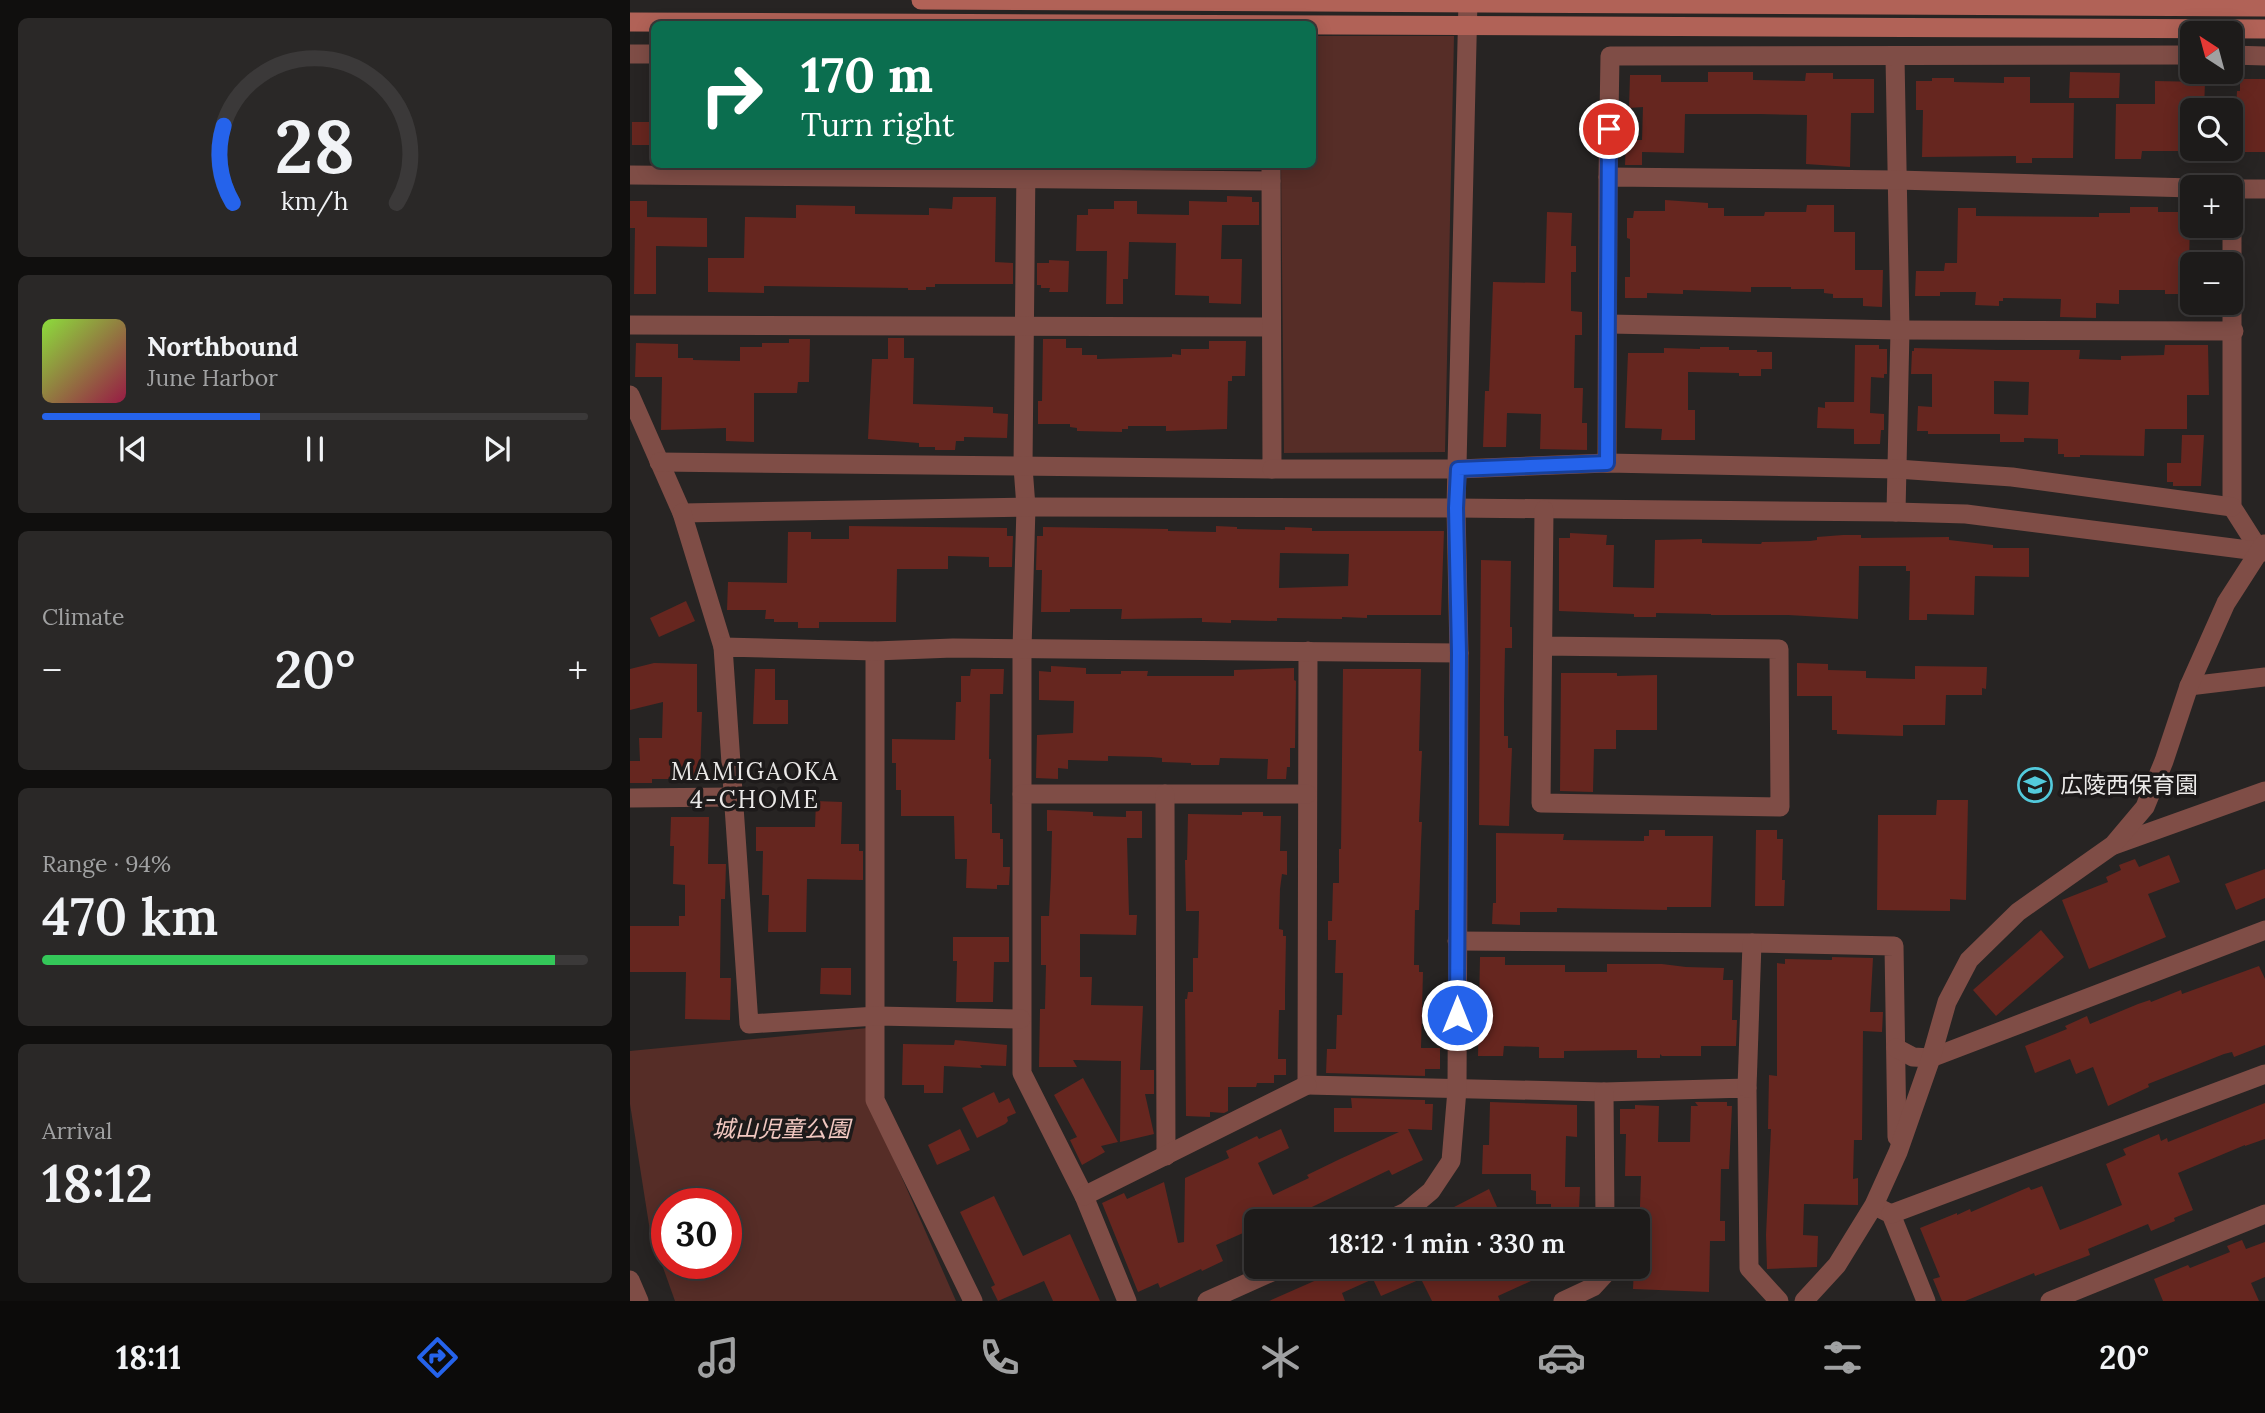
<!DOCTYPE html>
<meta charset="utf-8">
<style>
body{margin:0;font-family:Lora,"Noto Sans JP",serif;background:#2a2827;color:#f1f3f6;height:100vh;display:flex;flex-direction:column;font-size:26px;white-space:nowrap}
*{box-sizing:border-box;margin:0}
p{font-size:23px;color:#a0a1a2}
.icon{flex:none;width:38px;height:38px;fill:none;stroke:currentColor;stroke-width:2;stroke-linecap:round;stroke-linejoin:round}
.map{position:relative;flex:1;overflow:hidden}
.details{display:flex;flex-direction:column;gap:18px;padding:18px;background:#100f0e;width:630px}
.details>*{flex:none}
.banner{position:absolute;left:21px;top:21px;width:665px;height:147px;border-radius:10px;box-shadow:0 4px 18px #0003,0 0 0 2px #3b3939;background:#0b6e4f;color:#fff;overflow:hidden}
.needle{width:46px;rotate:324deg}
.buttons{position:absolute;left:1550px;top:21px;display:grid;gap:14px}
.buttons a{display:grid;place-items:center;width:63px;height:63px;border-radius:10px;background:#1d1b1a;box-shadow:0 4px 18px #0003,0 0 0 2px #3b3939;font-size:35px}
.speed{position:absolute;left:21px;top:1188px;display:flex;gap:14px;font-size:35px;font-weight:700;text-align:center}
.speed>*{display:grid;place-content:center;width:91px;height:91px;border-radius:50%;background:#1d1b1a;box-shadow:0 4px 18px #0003,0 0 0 2px #3b3939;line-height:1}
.speed .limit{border:10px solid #d22;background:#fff;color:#111}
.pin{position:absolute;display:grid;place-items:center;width:60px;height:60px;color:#fff;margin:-30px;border:4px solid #fff;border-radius:50%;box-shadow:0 2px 7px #0007}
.me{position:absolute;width:77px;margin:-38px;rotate:0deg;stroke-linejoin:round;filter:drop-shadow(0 0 5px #0008)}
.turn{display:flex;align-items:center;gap:24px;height:147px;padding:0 35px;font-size:32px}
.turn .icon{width:91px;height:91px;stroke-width:2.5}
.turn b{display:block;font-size:49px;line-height:60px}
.big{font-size:52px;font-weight:600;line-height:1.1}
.details .widget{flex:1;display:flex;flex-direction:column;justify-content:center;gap:10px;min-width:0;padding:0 24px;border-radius:10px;background:#2a2827}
.details .dial{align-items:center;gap:0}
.dial svg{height:182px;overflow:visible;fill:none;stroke:#3b3939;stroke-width:7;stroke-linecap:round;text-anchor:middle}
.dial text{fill:#f1f3f6;stroke:none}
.song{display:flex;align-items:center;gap:21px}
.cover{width:84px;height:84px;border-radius:10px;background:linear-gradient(135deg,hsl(90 70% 55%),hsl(340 70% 35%))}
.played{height:7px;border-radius:4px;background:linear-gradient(90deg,#2563eb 40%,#3b3939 40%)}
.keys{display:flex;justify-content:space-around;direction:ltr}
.heat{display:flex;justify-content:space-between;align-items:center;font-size:38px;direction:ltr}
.charge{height:10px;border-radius:5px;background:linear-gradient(90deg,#34c759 94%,#3b3939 0)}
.trip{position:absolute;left:614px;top:1209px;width:406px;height:70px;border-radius:10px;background:#1d1b1a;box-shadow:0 4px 18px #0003,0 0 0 2px #3b3939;font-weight:600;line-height:70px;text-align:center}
.tab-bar{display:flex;height:112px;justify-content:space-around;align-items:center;background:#0c0b0a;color:#a0a1a2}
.tab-bar .icon{width:49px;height:49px}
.tab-bar .on{color:#2563eb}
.tab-bar b{font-size:32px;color:#f1f3f6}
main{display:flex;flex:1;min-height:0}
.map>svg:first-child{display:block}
</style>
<main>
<section class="details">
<div class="widget dial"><svg viewBox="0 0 100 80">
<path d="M14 69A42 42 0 1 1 86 69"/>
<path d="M14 69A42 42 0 0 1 10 35" stroke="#2563eb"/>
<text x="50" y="56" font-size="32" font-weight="700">28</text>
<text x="50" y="72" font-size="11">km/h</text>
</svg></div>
<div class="widget">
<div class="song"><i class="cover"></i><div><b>Northbound</b><p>June Harbor</p></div></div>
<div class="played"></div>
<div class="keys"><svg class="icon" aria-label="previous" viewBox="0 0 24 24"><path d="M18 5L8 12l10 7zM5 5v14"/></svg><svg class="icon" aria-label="pause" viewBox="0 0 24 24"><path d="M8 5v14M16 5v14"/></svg><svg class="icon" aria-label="next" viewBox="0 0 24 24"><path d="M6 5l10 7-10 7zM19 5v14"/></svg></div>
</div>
<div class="widget"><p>Climate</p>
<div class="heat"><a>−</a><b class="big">20°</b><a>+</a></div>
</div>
<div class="widget"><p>Range · 94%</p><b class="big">470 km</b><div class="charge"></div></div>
<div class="widget"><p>Arrival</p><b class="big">18:12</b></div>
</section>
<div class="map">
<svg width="1635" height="1301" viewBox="0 0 1635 1301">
<rect width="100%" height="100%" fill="#272423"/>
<g fill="#562d27" fill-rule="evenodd">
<path d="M683 36H824L815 452 654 453 651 165 682 164Z"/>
<path d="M238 1028 237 1098 326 1301H45L20 1231 0 1104V1051ZM37 1204H96V1264H37Z"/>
</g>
<g fill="#66261f" fill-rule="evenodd">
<path d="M1078 72H1123V80L1175 81 1176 73H1203V79H1244V113H1221L1220 167 1176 164 1177 115 1130 114H1055L1054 153 1012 152V165H995L996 140H1012L1013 107 999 108 1000 75H1031V82H1078Z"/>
<path d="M1440 72 1490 73 1489 98H1439Z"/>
<path d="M1374 77H1400V103H1444L1443 158H1402V163H1386V156L1292 157 1293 110H1286V81H1302V78H1324V82L1374 83Z"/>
<path d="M1610 79H1635V152H1608L1609 110H1606L1607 91H1610Z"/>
<path d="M1525 81 1575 82 1574 110H1563V113H1555L1554 151H1512L1511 159H1485L1486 104H1525Z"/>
<rect x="2" y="122" width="22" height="23"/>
<path d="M597 196 622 197V202H629V225H592L591 259H612L611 304 579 303V296L545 295 546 243 499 242 498 279H493V304H476L477 251H446L447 215H458V209H484V201H507V214L559 215V201L597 202Z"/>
<path d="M323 197H366L365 262 383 263V284H305V287H296V290H278V288L134 286V293L78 292V258H114L115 217 166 218V205L225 206V214L299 215V208L322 209Z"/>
<path d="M1035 200 1078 203V208H1094V216H1134L1135 212H1176L1177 205H1204V232H1225V270H1253L1252 307 1233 306V298H1203V294L1194 293V289H1161V287H1121V292L1053 290V294L1017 293V298H995V277H1000V239L997 238V218H1003L1004 211H1035Z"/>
<path d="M0 201H17V217L77 218V247L26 246V294H4L5 228H0Z"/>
<path d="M1500 207H1528V212H1554L1553 222H1560L1559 262H1563V290H1554V294H1535V290H1489V304L1466 303V318L1430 317 1431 299 1373 298V301H1369V306L1345 305 1346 292H1310V296H1285L1286 271H1314L1315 263H1327L1328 208H1346V216L1469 217V213H1500Z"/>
<path d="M917 212 942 213 941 246H946V272H941V311L952 312V335H945L944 388H953L952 423H957V450L910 449 911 414 877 413 876 447H853L855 391H859L863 282 915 283Z"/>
<path d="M419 260 439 261 438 292H419L420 288H411V285H407V263H419Z"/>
<path d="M258 338H274V358H284L283 404 363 407V413L378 414 377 438 334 437V441H326L325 450H305V447H289V443L238 439 242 359H258Z"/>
<path d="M159 339H180L179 382H168L167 393H124V442L96 441V428L31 430 32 377H5L6 343 48 344V358H63V360L110 361V347H132V343H159Z"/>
<path d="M413 339H436V348H452V355H467V359L542 357V354L551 355V349H579V341H616L615 376H602V381H598L597 429 536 431V426H498V429H492V432L447 431V428L440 427V424H408V401H412Z"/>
<path d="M1225 345H1249V349H1257V374H1254V378L1241 377 1240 413 1254 414V430H1251L1250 444H1224V429L1187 428 1188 407 1195 408V402H1224Z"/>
<path d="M1535 345H1578L1579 395H1557V429H1515L1514 456 1450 455V457H1434V454H1428V439L1394 438V442H1370V434H1298V431H1287L1288 406 1302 407V374H1281L1282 351H1284V348L1368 350H1450L1449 359 1491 360V356L1534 355ZM1364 381 1399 382 1398 415 1364 414Z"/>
<path d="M1070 347H1099V350H1127V352H1142V369H1131V376H1109V373L1058 372V410H1065V440H1031L1032 429 995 428 998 353H1034V348L1070 349Z"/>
<path d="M1552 435H1574L1571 486H1543V482H1537V463H1551Z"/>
<path d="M219 526 377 528V536H383L382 567H359V557L318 556V569H267L266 622H189V628H168V622H144V619H135L136 610H97L98 582 157 583 158 532H181V539H219Z"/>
<path d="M586 526 607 527V529L655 530V527L682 528V531H814L811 615H737V618L712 617V619L647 618V621L601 620V623L572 622V618L491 619 492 609H440V612H411L412 570H406L407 536H413V527L538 529V531L586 532ZM650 553 719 554 718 586 649 588Z"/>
<path d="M940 533 977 535 976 545H984L983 587 1024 588 1025 540 1072 539V543L1131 544 1132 542 1180 541 1187 540V537L1213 535H1231V538L1319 537V540L1363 545V548H1399V577L1345 576 1344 615 1297 614V620H1279L1280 571H1276V566H1229L1228 619 1158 615H1081V614L1026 613V617H1004V614L929 611V538H940Z"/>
<path d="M851 560 881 561 880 627H882V648H875L874 702V736H878V748H882L879 826 849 825Z"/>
<path d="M56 601 65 621 29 637 20 618Z"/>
<path d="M24 663 67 664V712H72L70 779H22V783H0V761H10L9 738H32L33 702 0 710V669Z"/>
<path d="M1167 663 1198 664V670L1236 671V678L1285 679V666L1357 667 1356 689 1352 688V695H1316L1315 725H1273V736L1207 734V730H1202V696H1167Z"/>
<path d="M421 666 456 668V674H491V671H518L517 676H604V670L664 668V680L666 681 665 748H660V767H657L656 779H637L638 759 590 758 589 765H561V763L532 762V758L521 757 478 756V761L438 760V769L428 768V779L406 778 407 735 443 733 444 701 409 700V671L421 672Z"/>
<path d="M125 669H145V700H158V724H123Z"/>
<path d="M341 669H374L373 694H360L359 759H361L360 804H362V833H370V839H373V867H380L379 885H367V889L336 888 337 859H325L324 816H271V790H266V763H262V739L325 740 326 702H331V676H340Z"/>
<path d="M713 669H791L789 751H792L789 822H792L791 843 789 910H785L784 965H789V972H793L791 1048H810V1069H795V1076L696 1073 697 1049H706L707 1015H712L713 973H705L706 940H698V921H702L703 883H709V849H711Z"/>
<path d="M931 673H987V676L1027 675V730H986V749H964L963 792 930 791Z"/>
<path d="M1307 800H1338L1336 900 1320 899V911L1247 910 1248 815H1306Z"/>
<path d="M186 801 212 802 211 844H229V851H233V880L177 879 176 932H138L139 895H132L133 851H126V827H185Z"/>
<path d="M417 810 463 812V816L496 817V811H512V838H497L499 915H507L506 935 450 934V977H462L461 1005 513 1006 510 1070H524V1094H515L524 1134 490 1142 491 1061 443 1060 447 1067H409L410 1009H415L416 965H411V916H419L421 876 422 831H417Z"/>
<path d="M612 812H633V816H651L650 851H657V875L652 874 650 889 649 929 653 930V936H656L655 992V1010H649L648 1059H656V1075H644V1083H627L626 1087H598V1111L594 1113 580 1112V1117L556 1116 555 999H557L558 992H563V958H568L569 911H556L555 860H557L558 814 612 815Z"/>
<path d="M41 817H79L78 864H96L95 899H91L90 978H101L100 1020 55 1019 56 972H0V926H49V916H55V885L43 884 44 846H40Z"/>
<path d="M1019 830H1035V836H1083L1081 907H1037V910L927 908V912H890V925L862 924 863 903H866V833L934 834 933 840 1014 841V836H1019Z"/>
<path d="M1126 830H1147V839H1153L1152 880H1155L1154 906H1125Z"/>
<path d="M1539 855 1550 882 1518 894 1536 937 1459 969 1432 900 1478 882 1476 877 1491 870 1489 865 1505 859 1509 867Z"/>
<path d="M1635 869V898L1606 910 1595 884Z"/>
<path d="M1411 930 1434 957 1366 1016 1343 990Z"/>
<path d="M323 937H379V962H364L363 1002H326L327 961H323Z"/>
<path d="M850 957H875V965H935V972H977V964H1032L1056 967 1094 968 1093 980H1103L1102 1020H1107L1106 1046H1071V1056H1032L1030 1054V1058H1007V1050L934 1051V1058H909V1047L874 1046 873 1056H848Z"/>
<path d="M1202 957 1243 958 1240 1012H1253L1252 1032 1233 1031 1232 1140H1224L1223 1179 1228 1178V1205L1174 1204 1173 1235 1188 1236 1187 1267 1137 1269 1136 1235 1141 1129H1138L1139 1075 1147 1076V963L1155 964V959L1202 960Z"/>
<path d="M1629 966 1635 979V1045L1604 1057 1602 1052 1594 1054 1518 1084 1519 1087 1478 1106 1463 1067 1446 1074 1440 1059 1405 1073 1395 1046 1437 1029 1435 1026 1457 1016 1460 1024 1508 1004 1520 1000 1521 1002 1551 990 1552 994Z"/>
<path d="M191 968H221V995L190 994Z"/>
<path d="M325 1040 377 1045 376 1066 350 1065 352 1068 314 1066 313 1093H294V1085H272L273 1044 324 1045Z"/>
<path d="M453 1078 488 1142 471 1146 475 1152 452 1165 440 1140 447 1137 424 1095Z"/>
<path d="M364 1092 369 1103 379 1098 386 1113 377 1117 378 1121 375 1124 347 1138 332 1108Z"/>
<path d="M721 1098 795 1100V1104H803L802 1130 778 1129 793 1160 762 1175 759 1170 659 1218 655 1209 626 1222 620 1225 622 1229 586 1245 593 1261 572 1271 571 1269 530 1288 528 1283 508 1292 472 1203 494 1193 497 1199 534 1182 548 1243 554 1242 555 1178 599 1158 596 1151 627 1136 629 1139 651 1129 659 1148 628 1163 643 1195 679 1178 677 1175 710 1159 769 1132H704V1108H722Z"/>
<path d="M860 1102 947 1105V1137L936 1136 935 1187H950L949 1210H921V1204H906V1191L901 1190V1174H852L853 1145H859Z"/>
<path d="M1065 1102H1097V1106H1102L1099 1169H1091L1090 1221H1095V1241H1080L1079 1292 1003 1289 1004 1267H1008L1011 1176H995L996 1134H990V1109H1005V1105L1029 1106 1028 1142H1060L1061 1106H1068Z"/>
<path d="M1635 1103V1139L1615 1146V1145L1548 1173 1563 1210 1544 1218 1545 1221 1521 1231 1518 1224 1458 1249 1460 1255 1405 1276 1404 1273 1335 1301H1312L1303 1279 1310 1277 1290 1228 1327 1213V1215L1340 1209 1341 1212 1399 1187 1401 1190 1412 1186 1430 1230 1448 1223 1492 1205 1476 1164 1496 1155 1493 1149 1529 1134 1531 1141 1537 1138 1538 1142Z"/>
<path d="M330 1129 340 1150 307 1165 298 1145Z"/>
<path d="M859 1189 871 1216 858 1222H795Z"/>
<path d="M364 1196 393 1256 440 1234 470 1301H423L414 1281 368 1301 361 1287 365 1285 330 1212Z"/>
<path d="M1612 1240 1616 1249 1635 1242V1277L1621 1283 1629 1301H1533L1524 1279 1558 1265 1560 1268 1600 1252 1597 1246Z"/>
<path d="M716 1267H895L901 1281 868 1296 870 1301H802L791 1279 751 1296 743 1279 712 1293 715 1301H639Z"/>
</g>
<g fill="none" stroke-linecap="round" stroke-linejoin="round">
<g stroke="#7f4d46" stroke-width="19">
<path d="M0 54H24"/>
<path d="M1601 55 1635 56"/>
<path d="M1265 57 1270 330 1266 512"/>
<path d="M396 164 393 467 396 507 392 649V1073L454 1196 497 1301"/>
<path d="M0 175 641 181"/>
<path d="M978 177 980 56 1563 55"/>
<path d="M1601 189H1635"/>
<path d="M1602 189V507L1630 551"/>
<path d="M979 324 1270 330 1604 331"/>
<path d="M0 325 641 327"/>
<path d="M0 395 52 513 396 507 826 508 1266 512 1336 514 1635 552"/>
<path d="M29 462 642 469 641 164"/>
<path d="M977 463 978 177 1267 180 1563 188"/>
<path d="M642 469H828L977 463 1267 469 1382 477 1602 507"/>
<path d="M52 513 93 647"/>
<path d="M913 646 1149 649 1150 807 911 803 914 510"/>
<path d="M245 651V1100L343 1301"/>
<path d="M678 651 677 1085 974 1092 1117 1088 1119 1268 1149 1301"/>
<path d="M1559 686 1635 677"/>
<path d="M392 794H677"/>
<path d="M535 794 536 1156"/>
<path d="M0 798 103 797"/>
<path d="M1484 845 1635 791"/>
<path d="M827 941 1122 943 1264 946 1267 1137"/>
<path d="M391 1019 247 1016 119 1024 93 647 245 651 323 648 829 653"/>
<path d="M1266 1048 1283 1057 1301 1058 1635 930"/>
<path d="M1117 1088 1122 943"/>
<path d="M974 1092 975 1222"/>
<path d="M454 1196 677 1085"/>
<path d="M1251 1209 1261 1214 1296 1301"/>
<path d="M1261 1214 1635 1074"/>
<path d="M754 1222 776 1212 801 1191 821 1161 827 1090 829 653 826 508 838 0"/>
<path d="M577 1301 653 1267"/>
<path d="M933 1301 963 1287 975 1274V1267"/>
<path d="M1174 1301 1207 1265 1244 1205 1268 1152 1301 1058 1317 1002 1339 960 1388 912 1483 845 1515 807 1534 761 1559 686 1596 603 1634 544"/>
<path d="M1420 1301 1635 1214"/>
</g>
<path stroke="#7f4d46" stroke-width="19" d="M0 1280 9 1301"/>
<g stroke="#b16257" stroke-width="19">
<path d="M291 0 1635 7"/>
<path d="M0 22 1635 29"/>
</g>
</g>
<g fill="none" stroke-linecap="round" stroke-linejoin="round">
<g stroke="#184099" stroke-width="18">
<path id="route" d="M827 1015 829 653 826 508 828 469 977 463 979 129"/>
</g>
<use href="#route" stroke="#2563eb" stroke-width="12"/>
</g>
<defs>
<g id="school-ring" transform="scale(1.75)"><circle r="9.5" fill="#1d1a1a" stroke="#53cadc" stroke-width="1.5"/><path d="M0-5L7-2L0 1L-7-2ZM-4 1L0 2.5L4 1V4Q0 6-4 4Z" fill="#53cadc"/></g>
</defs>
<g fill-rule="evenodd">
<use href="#school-ring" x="1405" y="785"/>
</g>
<g text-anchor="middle" stroke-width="7" stroke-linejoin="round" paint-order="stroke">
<g font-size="23" fill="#ebe9e8" stroke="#1d1a1a" text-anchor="start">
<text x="1430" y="793">広陵西保育園</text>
</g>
<g font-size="23" font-style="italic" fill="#f1c7c0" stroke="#1d1a1a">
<text x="151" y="1137">城山児童公園</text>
</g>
<g font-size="24" letter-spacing="2" fill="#ebe9e8" stroke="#1d1a1a">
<text x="125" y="780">MAMIGAOKA<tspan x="125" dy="28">4-CHOME</tspan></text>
</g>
</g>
</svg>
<div class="buttons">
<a><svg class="needle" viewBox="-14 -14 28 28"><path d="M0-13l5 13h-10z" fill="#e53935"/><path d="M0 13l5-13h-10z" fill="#a0a1a2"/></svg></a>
<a><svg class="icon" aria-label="search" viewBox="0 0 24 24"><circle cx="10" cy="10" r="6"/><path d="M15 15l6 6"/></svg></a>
<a>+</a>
<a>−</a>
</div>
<div class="speed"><div class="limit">30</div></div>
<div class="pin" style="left:979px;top:129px;background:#d93025"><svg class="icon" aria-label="arrive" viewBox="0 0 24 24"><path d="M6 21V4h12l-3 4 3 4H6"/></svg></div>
<svg class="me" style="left:827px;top:1015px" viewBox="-20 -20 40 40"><circle r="17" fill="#2563eb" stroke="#fff" stroke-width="3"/><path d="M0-11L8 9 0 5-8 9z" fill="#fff"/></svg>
<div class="trip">18:12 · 1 min · 330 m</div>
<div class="banner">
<div class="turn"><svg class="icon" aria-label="right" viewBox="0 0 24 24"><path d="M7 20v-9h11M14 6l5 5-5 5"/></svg><div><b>170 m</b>Turn right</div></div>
</div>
</div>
</main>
<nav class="tab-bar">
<b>18:11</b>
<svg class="icon on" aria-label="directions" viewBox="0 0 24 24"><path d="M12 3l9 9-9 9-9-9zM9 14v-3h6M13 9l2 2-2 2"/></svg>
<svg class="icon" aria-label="music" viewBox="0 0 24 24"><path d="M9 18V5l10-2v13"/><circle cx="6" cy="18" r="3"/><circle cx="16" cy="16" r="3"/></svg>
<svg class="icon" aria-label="phone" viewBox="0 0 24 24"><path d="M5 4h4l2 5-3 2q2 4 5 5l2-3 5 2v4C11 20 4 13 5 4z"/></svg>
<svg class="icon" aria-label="climate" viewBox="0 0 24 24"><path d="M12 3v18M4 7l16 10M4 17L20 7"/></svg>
<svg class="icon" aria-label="car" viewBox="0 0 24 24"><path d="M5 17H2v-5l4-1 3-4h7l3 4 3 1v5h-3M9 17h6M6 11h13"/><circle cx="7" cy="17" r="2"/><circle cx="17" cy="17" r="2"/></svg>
<svg class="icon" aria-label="filters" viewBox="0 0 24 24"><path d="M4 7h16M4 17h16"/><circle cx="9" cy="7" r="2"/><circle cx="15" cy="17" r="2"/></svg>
<b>20°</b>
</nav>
